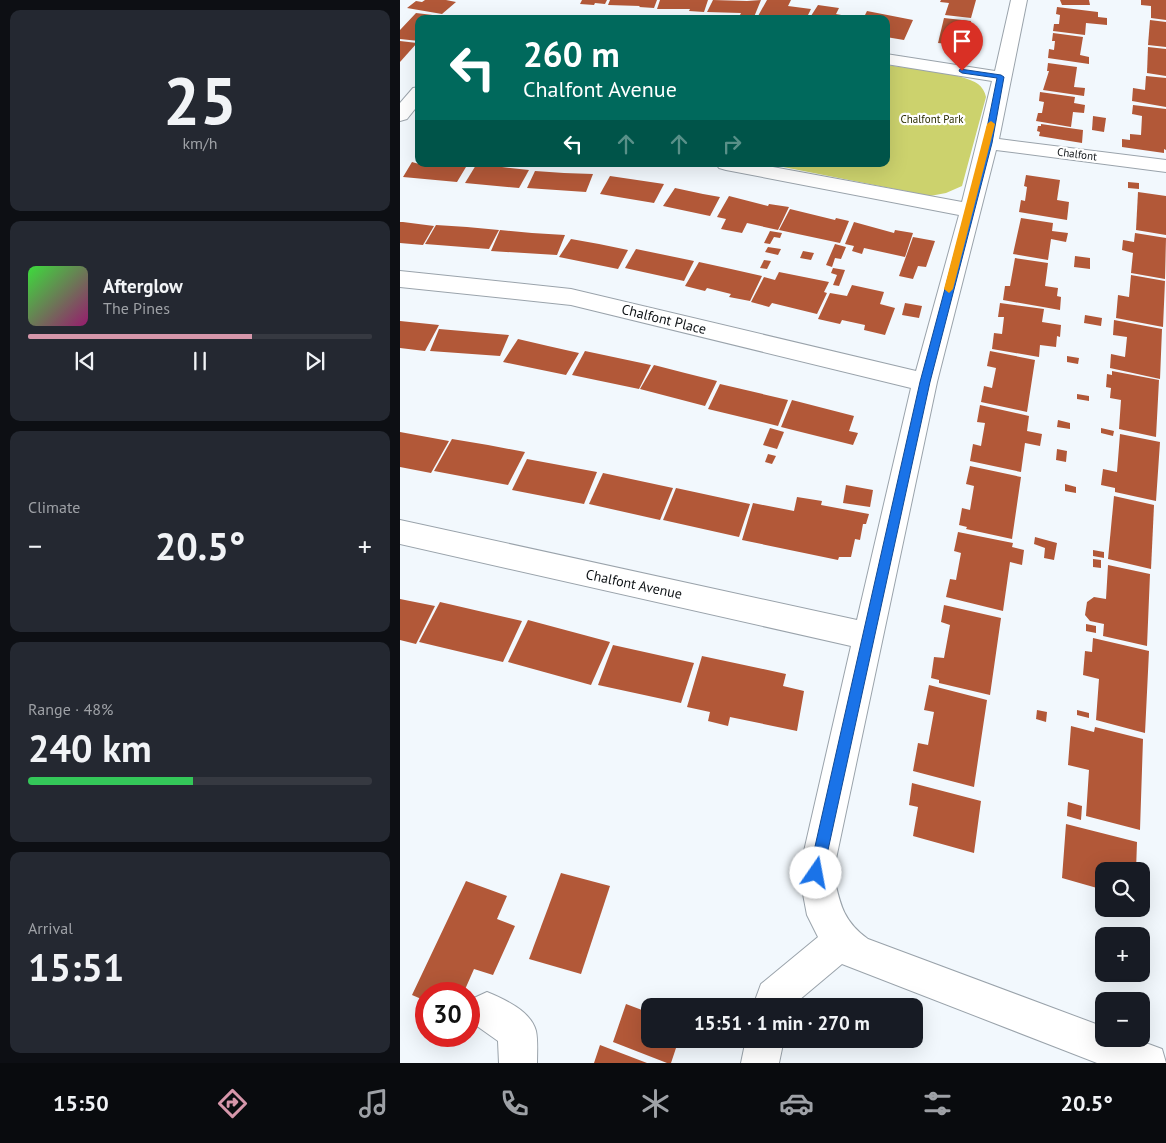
<!DOCTYPE html>
<meta charset="utf-8">
<style>
body{margin:0;font-family:"PT Sans",sans-serif;background:#242831;color:#f1f3f6;height:100vh;display:flex;flex-direction:column;font-size:19px;white-space:nowrap}
*{box-sizing:border-box;margin:0}
p{font-size:16px;color:#9ea1a6}
.icon{flex:none;width:28px;height:28px;fill:none;stroke:currentColor;stroke-width:2;stroke-linecap:round;stroke-linejoin:round}
.map{position:relative;flex:1;overflow:hidden}
.drawer{display:flex;flex-direction:column;gap:10px;padding:10px;background:#0d0f14;width:400px}
.drawer>*{flex:none}
.guide{position:absolute;left:15px;top:15px;width:475px;height:152px;border-radius:10px;box-shadow:0 5px 20px #0002;background:#00695c;color:#fff;overflow:hidden}
.fabs{position:absolute;left:695px;top:862px;display:grid;gap:10px}
.fabs a{display:grid;place-items:center;width:55px;height:55px;border-radius:10px;background:#171b24;box-shadow:0 5px 20px #0002;font-size:25px}
.speed{position:absolute;left:15px;top:982px;display:flex;gap:10px;font-size:25px;font-weight:700;text-align:center}
.speed>*{display:grid;place-content:center;width:65px;height:65px;border-radius:50%;background:#171b24;box-shadow:0 5px 20px #0002;line-height:1}
.speed .limit{border:8px solid #d22;background:#fff;color:#111}
.pin{position:absolute;display:grid;place-items:center;width:42px;height:42px;color:#fff;margin:-51px -21px;border-radius:50% 50% 50% 0;rotate:-45deg;box-shadow:0 0 5px #0007}
.pin .icon{rotate:45deg}
.me{position:absolute;width:55px;margin:-28px;rotate:12deg;stroke-linejoin:round;filter:drop-shadow(0 0 4px #0008)}
.turn{display:flex;align-items:center;gap:18px;height:105px;padding:0 25px;font-size:22px}
.turn .icon{width:65px;height:65px;stroke-width:2.5}
.turn b{display:block;font-size:35px;line-height:42px}
.lanes{display:flex;align-items:center;height:48px;padding:0 25px;background:#0003;justify-content:center;gap:25px;direction:ltr}
.lanes .off{opacity:.35}
.big{font-size:38px;font-weight:600;line-height:1.1}
.drawer .widget{flex:1;display:flex;flex-direction:column;justify-content:center;gap:8px;min-width:0;padding:0 18px;border-radius:10px;background:#242831}
.drawer .dial{align-items:center;gap:0}
.dial b{font-size:65px;line-height:1}
.song{display:flex;align-items:center;gap:15px}
.cover{width:60px;height:60px;border-radius:8px;background:linear-gradient(135deg,hsl(120 70% 55%),hsl(320 70% 35%))}
.played{height:5px;border-radius:2px;background:linear-gradient(90deg,#d696aa 65%,#363941 65%)}
.keys{display:flex;justify-content:space-around;direction:ltr}
.heat{display:flex;justify-content:space-between;align-items:center;font-size:28px;direction:ltr}
.charge{height:8px;border-radius:4px;background:linear-gradient(90deg,#34c759 48%,#363941 0)}
.trip{position:absolute;left:241px;top:998px;width:282px;height:50px;border-radius:10px;background:#171b24;box-shadow:0 5px 20px #0002;font-weight:600;line-height:50px;text-align:center}
.dock{display:flex;height:80px;justify-content:space-around;align-items:center;background:#090b0e;color:#9ea1a6}
.dock .icon{width:35px;height:35px}
.dock .selected{color:#d696aa}
.dock b{font-size:22px;color:#f1f3f6}
main{display:flex;flex:1;min-height:0}
.map>svg:first-child{display:block}
</style>
<main>
<section class="drawer">
<div class="widget dial"><b>25</b><p>km/h</p></div>
<div class="widget">
<div class="song"><i class="cover"></i><div><b>Afterglow</b><p>The Pines</p></div></div>
<div class="played"></div>
<div class="keys"><svg class="icon" aria-label="previous" viewBox="0 0 24 24"><path d="M18 5L8 12l10 7zM5 5v14"/></svg><svg class="icon" aria-label="pause" viewBox="0 0 24 24"><path d="M8 5v14M16 5v14"/></svg><svg class="icon" aria-label="next" viewBox="0 0 24 24"><path d="M6 5l10 7-10 7zM19 5v14"/></svg></div>
</div>
<div class="widget"><p>Climate</p>
<div class="heat"><a>−</a><b class="big">20.5°</b><a>+</a></div>
</div>
<div class="widget"><p>Range · 48%</p><b class="big">240 km</b><div class="charge"></div></div>
<div class="widget"><p>Arrival</p><b class="big">15:51</b></div>
</section>
<div class="map">
<svg width="766" height="1063" viewBox="0 0 766 1063">
<rect width="100%" height="100%" fill="#f2f8fd"/>
<path fill="#ccd26d" d="M486 65C506 68 564 73 578 84 582 87 585 92 586 97L562 186 546 193 530 196 368 164H486Z"/>
<g fill="#b25838">
<path d="M25 0H46L56 2 42 14 7 8 16 1 22 2Z"/>
<path d="M182 0H207L205 4 195 3 194 5 180 4Z"/>
<path d="M210 0H257L254 8 239 7 240 6 208 5Z"/>
<path d="M260 0H308L304 12 289 11 290 9H257Z"/>
<path d="M313 0 347 1 361 0 354 17 340 15 341 13 307 12Z"/>
<path d="M367 0H391L388 6 411 9 406 19 358 16Z"/>
<path d="M541 0H576L571 18 545 15 549 3 540 2Z"/>
<path d="M660 0H689L690 5H662Z"/>
<path d="M741 0H766V20L751 18V6L741 5Z"/>
<path d="M418 5 439 8 436 14 463 19H409Z"/>
<path d="M657 7 698 12V17L707 18V25L686 23 685 35 653 31 654 24H659L660 15 656 14Z"/>
<path d="M467 11 513 20 504 40 486 37V19H463Z"/>
<path d="M16 13 41 16 39 19H19V41L0 39V30Z"/>
<path d="M544 18 571 21 566 46 538 43Z"/>
<path d="M750 20 766 22V47L748 45Z"/>
<path d="M653 33 683 37 680 55 689 57V64L648 58 649 49 654 50 655 41H652Z"/>
<path d="M0 41 17 43 0 62Z"/>
<path d="M748 47 766 49V76L747 73Z"/>
<path d="M648 63 677 67 674 87 685 88 684 96 643 90 649 71H647Z"/>
<path d="M746 76 766 78V107L732 101 733 88 745 90Z"/>
<path d="M640 92 675 97 674 103 685 105 684 113 673 112 671 127 636 121 638 113H642L644 102 639 101Z"/>
<path d="M733 105 766 109V150L764 149V153L722 147V139L730 140V134L741 135 742 116 732 114Z"/>
<path d="M693 116 706 118 704 132 692 130Z"/>
<path d="M641 124 683 130 682 143 639 136 640 132 637 131 638 126H641Z"/>
<path d="M12 162 19 164 66 167 57 182 3 177Z"/>
<path d="M76 165 102 167 129 170 119 188 65 183Z"/>
<path d="M135 171 164 173 193 174 186 192 127 188Z"/>
<path d="M626 175 660 180 657 200 669 202 667 220 619 212 621 200 625 201 627 187 624 186Z"/>
<path d="M210 176 264 184 254 203 200 194Z"/>
<path d="M728 182 739 183V189L728 188Z"/>
<path d="M275 188 303 194 320 197 310 216 263 206Z"/>
<path d="M738 192 766 196V235L736 230Z"/>
<path d="M329 196 368 206 369 204 389 207 378 230 347 223 342 233 321 229 326 219 317 217Z"/>
<path d="M390 209 435 220 436 218 449 221 440 243 379 230Z"/>
<path d="M621 218 653 223 652 231 668 233 666 242 651 239 648 260 613 254Z"/>
<path d="M0 222H3L34 226 23 245 0 243Z"/>
<path d="M454 222 494 233 495 230 513 233 505 257 464 248 462 254 452 251 454 246 445 244Z"/>
<path d="M36 225 67 227 99 230 89 249 25 244Z"/>
<path d="M100 230 132 233 165 235 157 255 91 251Z"/>
<path d="M370 231 382 233 380 238 374 237 370 244 364 243Z"/>
<path d="M735 233 766 238 765 279 731 273 733 253 722 250 723 240 734 242Z"/>
<path d="M513 237 535 241 526 267 518 266 513 279 499 276Z"/>
<path d="M171 239 199 244 228 250 218 269 159 257Z"/>
<path d="M435 244 446 247 441 259 435 258 432 267 426 265Z"/>
<path d="M368 247 381 249 378 255 365 252Z"/>
<path d="M236 249 294 261 284 281 225 268Z"/>
<path d="M403 251 414 253 411 260 400 258Z"/>
<path d="M675 256 690 258V269L674 267Z"/>
<path d="M615 258 648 263 645 286 658 288 657 296 661 297 660 310 603 300 605 286H610Z"/>
<path d="M364 260 371 261 367 269 360 268Z"/>
<path d="M299 262 331 269 362 276 350 301 329 297 331 294 307 288 305 291 285 286Z"/>
<path d="M433 268 445 270 439 286 433 285 437 275 431 273Z"/>
<path d="M379 272 429 282 424 292 427 293 417 314 372 303 369 307 351 302 364 277 375 280Z"/>
<path d="M731 275 765 281 763 327 716 318 718 295 729 297Z"/>
<path d="M452 285 484 292 480 304 495 308 485 335 464 330 465 325 442 320 440 324 418 319 430 293 447 296Z"/>
<path d="M505 303 522 306 519 318 502 315Z"/>
<path d="M600 303 644 309 642 322 661 325 660 337 657 336 656 347 640 345 639 357 592 349 594 333 602 334 604 317H598Z"/>
<path d="M685 315 702 318 701 326 684 323Z"/>
<path d="M714 320 762 329 760 379 710 368 711 354 725 357 727 337 713 335Z"/>
<path d="M0 321 39 325 25 351 0 348Z"/>
<path d="M39 329 109 335 100 356 30 351Z"/>
<path d="M118 339 148 346 179 353 166 375 103 362Z"/>
<path d="M185 351 251 365 239 389 172 375Z"/>
<path d="M590 351 635 360 627 412 581 402 584 386 592 388 596 368 587 366Z"/>
<path d="M667 356 679 358 678 364 667 362Z"/>
<path d="M254 365 285 373 317 381 305 406 240 389Z"/>
<path d="M712 371 759 380 756 437 719 429 721 400 710 398 711 388 706 387 707 374 712 375Z"/>
<path d="M320 384 388 400 378 426 308 409Z"/>
<path d="M677 394 689 396V401L677 399Z"/>
<path d="M392 400 454 416 449 431 458 433 453 445 381 427Z"/>
<path d="M580 405 629 416 627 431 642 434 640 446 625 443 621 472 570 461 573 444 581 446 585 423 577 422Z"/>
<path d="M658 420 670 423V429L657 427Z"/>
<path d="M370 428 384 432 377 449 363 445Z"/>
<path d="M701 428 714 431 713 436 701 433Z"/>
<path d="M0 432 49 441 31 473 0 467Z"/>
<path d="M720 434 760 442 756 501 715 492V488L701 485 703 469 717 472Z"/>
<path d="M52 439 88 445 125 452 108 485 34 471Z"/>
<path d="M657 449 667 451 666 462 656 460Z"/>
<path d="M368 454 376 456 372 464 365 462Z"/>
<path d="M127 459 197 472 184 504 112 490Z"/>
<path d="M570 466 621 477 612 539 566 529 567 527 559 525 562 508 570 510 574 486 566 484Z"/>
<path d="M203 473 273 488 260 520 189 504Z"/>
<path d="M665 484 676 487V493L665 491Z"/>
<path d="M446 485 473 490 470 507 443 503Z"/>
<path d="M276 488 350 504 339 537 263 520Z"/>
<path d="M714 496 754 505 751 569 708 559Z"/>
<path d="M397 497 422 501 421 505 469 514 466 524H463L460 540 455 539 451 557H439L438 560 342 540 353 503 394 511Z"/>
<path d="M558 532 613 543 612 547 624 550 622 565 610 562 603 611 546 597 550 579 556 580 561 553 554 551Z"/>
<path d="M635 537 657 543 654 560 644 558 645 548 634 544Z"/>
<path d="M693 550 704 552V558L693 556Z"/>
<path d="M693 559 701 560V568L693 567Z"/>
<path d="M708 565 750 574 747 646 703 636 704 624 690 621 685 615 687 602 694 597 706 599Z"/>
<path d="M0 599 35 606 16 644 0 640Z"/>
<path d="M40 602 122 621 103 662 19 642Z"/>
<path d="M544 605 601 618 590 695 539 683V680L531 678 534 657 544 658 550 625 541 622Z"/>
<path d="M128 620 210 642 191 685 108 662Z"/>
<path d="M686 624 696 626V633L686 631Z"/>
<path d="M693 638 749 651 745 733 696 720 699 679 683 675 685 651 692 652Z"/>
<path d="M213 645 294 663 281 703 198 685Z"/>
<path d="M302 656 386 674 383 686 404 691 397 731 330 717 328 726 308 721 310 712 287 707Z"/>
<path d="M529 685 587 700 574 787 513 771 518 743 528 745 534 712 524 710Z"/>
<path d="M637 710 647 712 646 722 636 719Z"/>
<path d="M677 710 689 713V718L677 715Z"/>
<path d="M671 726 694 732 695 727 743 739 740 830 686 816 689 770 668 765Z"/>
<path d="M512 783 581 801 574 853 513 836 518 807 509 805Z"/>
<path d="M668 802 682 806 681 820 667 816Z"/>
<path d="M666 824 737 842 736 871H704V890L662 878Z"/>
<path d="M161 873 210 886 181 974 129 959Z"/>
<path d="M66 881 107 896 97 919 115 926 93 975 74 969 63 994H26V1001L12 995Z"/>
<path d="M226 1004 250 1013V1039H279L271 1063H267L213 1042Z"/>
<path d="M200 1045 247 1063H194Z"/>
</g>
<g fill="none" stroke-linecap="round" stroke-linejoin="round">
<g stroke="#9aa3ab" stroke-width="2">
<g id="minor">
<path d="M611 0H627L599 139 766 160V172L596 150 537 382 433 873C440 903 442 920 468 939L704 1027V1039H735L762 1049 766 1063H697L442 964 392 1006H353L361 984 418 937 407 915 399 873 451 646 0 544V520L457 620 511 388 171 305 0 287V271L171 289 516 371 559 215 326 170 319 168 316 164H357L562 202 592 81 486 64V54L595 71Z"/>
<path d="M19 87V104L7 119 0 121V103L13 88Z"/>
<path d="M87 992C104 999 131 1011 136 1031 138 1041 137 1053 137 1063H99L98 1041 74 1024 69 1012 74 998Z"/>
<path d="M346 1039H384L379 1063H341Z"/>
</g>
</g>
<use href="#minor" fill="#fff" fill-rule="evenodd"/>
</g>
<path fill="#1a73e8" stroke="#114b97" d="M560 69 601 75 604 77 592 143 530 382 423 873 421 878 416 880 411 878 409 873 520 382 584 143 597 78 562 73 559 71Z"/>
<path fill="#f59e0b" d="M591 121 595 124 553 289 549 293 544 289 587 124Z"/>
<g text-anchor="middle" stroke-width="4.5" stroke-linejoin="round" paint-order="stroke">
<g font-size="11" fill="#2c2e02" stroke="#fff">
<text x="532" y="123">Chalfont Park</text>
</g>
<g font-size="11" fill="#0f1316" stroke="#fff">
<text transform="translate(677 154) rotate(7)" y="4">Chalfont</text>
</g>
<g font-size="14" fill="#0f1316" stroke="#fff">
<text transform="translate(264 319) rotate(14)" y="5">Chalfont Place</text>
<text transform="translate(234 584) rotate(12)" y="5">Chalfont Avenue</text>
</g>
</g>
</svg>
<div class="fabs">
<a><svg class="icon" aria-label="search" viewBox="0 0 24 24"><circle cx="10" cy="10" r="6"/><path d="M15 15l6 6"/></svg></a>
<a>+</a>
<a>−</a>
</div>
<div class="speed"><div class="limit">30</div></div>
<div class="pin" style="left:562px;top:71px;background:#d93025"><svg class="icon" aria-label="arrive" viewBox="0 0 24 24"><path d="M6 21V4h12l-3 4 3 4H6"/></svg></div>
<svg class="me" style="left:416px;top:873px" viewBox="-20 -20 40 40"><circle r="19" fill="#fff"/><path d="M0-13L10 11 0 6-10 11z" fill="#1a73e8"/></svg>
<div class="trip">15:51 · 1 min · 270 m</div>
<div class="guide">
<div class="turn"><svg class="icon" aria-label="left" viewBox="0 0 24 24"><path d="M17 20v-9H6M10 6l-5 5 5 5"/></svg><div><b>260 m</b>Chalfont Avenue</div></div>
<div class="lanes"><svg class="icon" aria-label="left" viewBox="0 0 24 24"><path d="M17 20v-9H6M10 6l-5 5 5 5"/></svg><svg class="icon off" aria-label="ahead" viewBox="0 0 24 24"><path d="M12 20V5M6 11l6-6 6 6"/></svg><svg class="icon off" aria-label="ahead" viewBox="0 0 24 24"><path d="M12 20V5M6 11l6-6 6 6"/></svg><svg class="icon off" aria-label="right" viewBox="0 0 24 24"><path d="M7 20v-9h11M14 6l5 5-5 5"/></svg></div>
</div>
</div>
</main>
<nav class="dock">
<b>15:50</b>
<svg class="icon selected" aria-label="directions" viewBox="0 0 24 24"><path d="M12 3l9 9-9 9-9-9zM9 14v-3h6M13 9l2 2-2 2"/></svg>
<svg class="icon" aria-label="music" viewBox="0 0 24 24"><path d="M9 18V5l10-2v13"/><circle cx="6" cy="18" r="3"/><circle cx="16" cy="16" r="3"/></svg>
<svg class="icon" aria-label="phone" viewBox="0 0 24 24"><path d="M5 4h4l2 5-3 2q2 4 5 5l2-3 5 2v4C11 20 4 13 5 4z"/></svg>
<svg class="icon" aria-label="climate" viewBox="0 0 24 24"><path d="M12 3v18M4 7l16 10M4 17L20 7"/></svg>
<svg class="icon" aria-label="car" viewBox="0 0 24 24"><path d="M5 17H2v-5l4-1 3-4h7l3 4 3 1v5h-3M9 17h6M6 11h13"/><circle cx="7" cy="17" r="2"/><circle cx="17" cy="17" r="2"/></svg>
<svg class="icon" aria-label="filters" viewBox="0 0 24 24"><path d="M4 7h16M4 17h16"/><circle cx="9" cy="7" r="2"/><circle cx="15" cy="17" r="2"/></svg>
<b>20.5°</b>
</nav>
